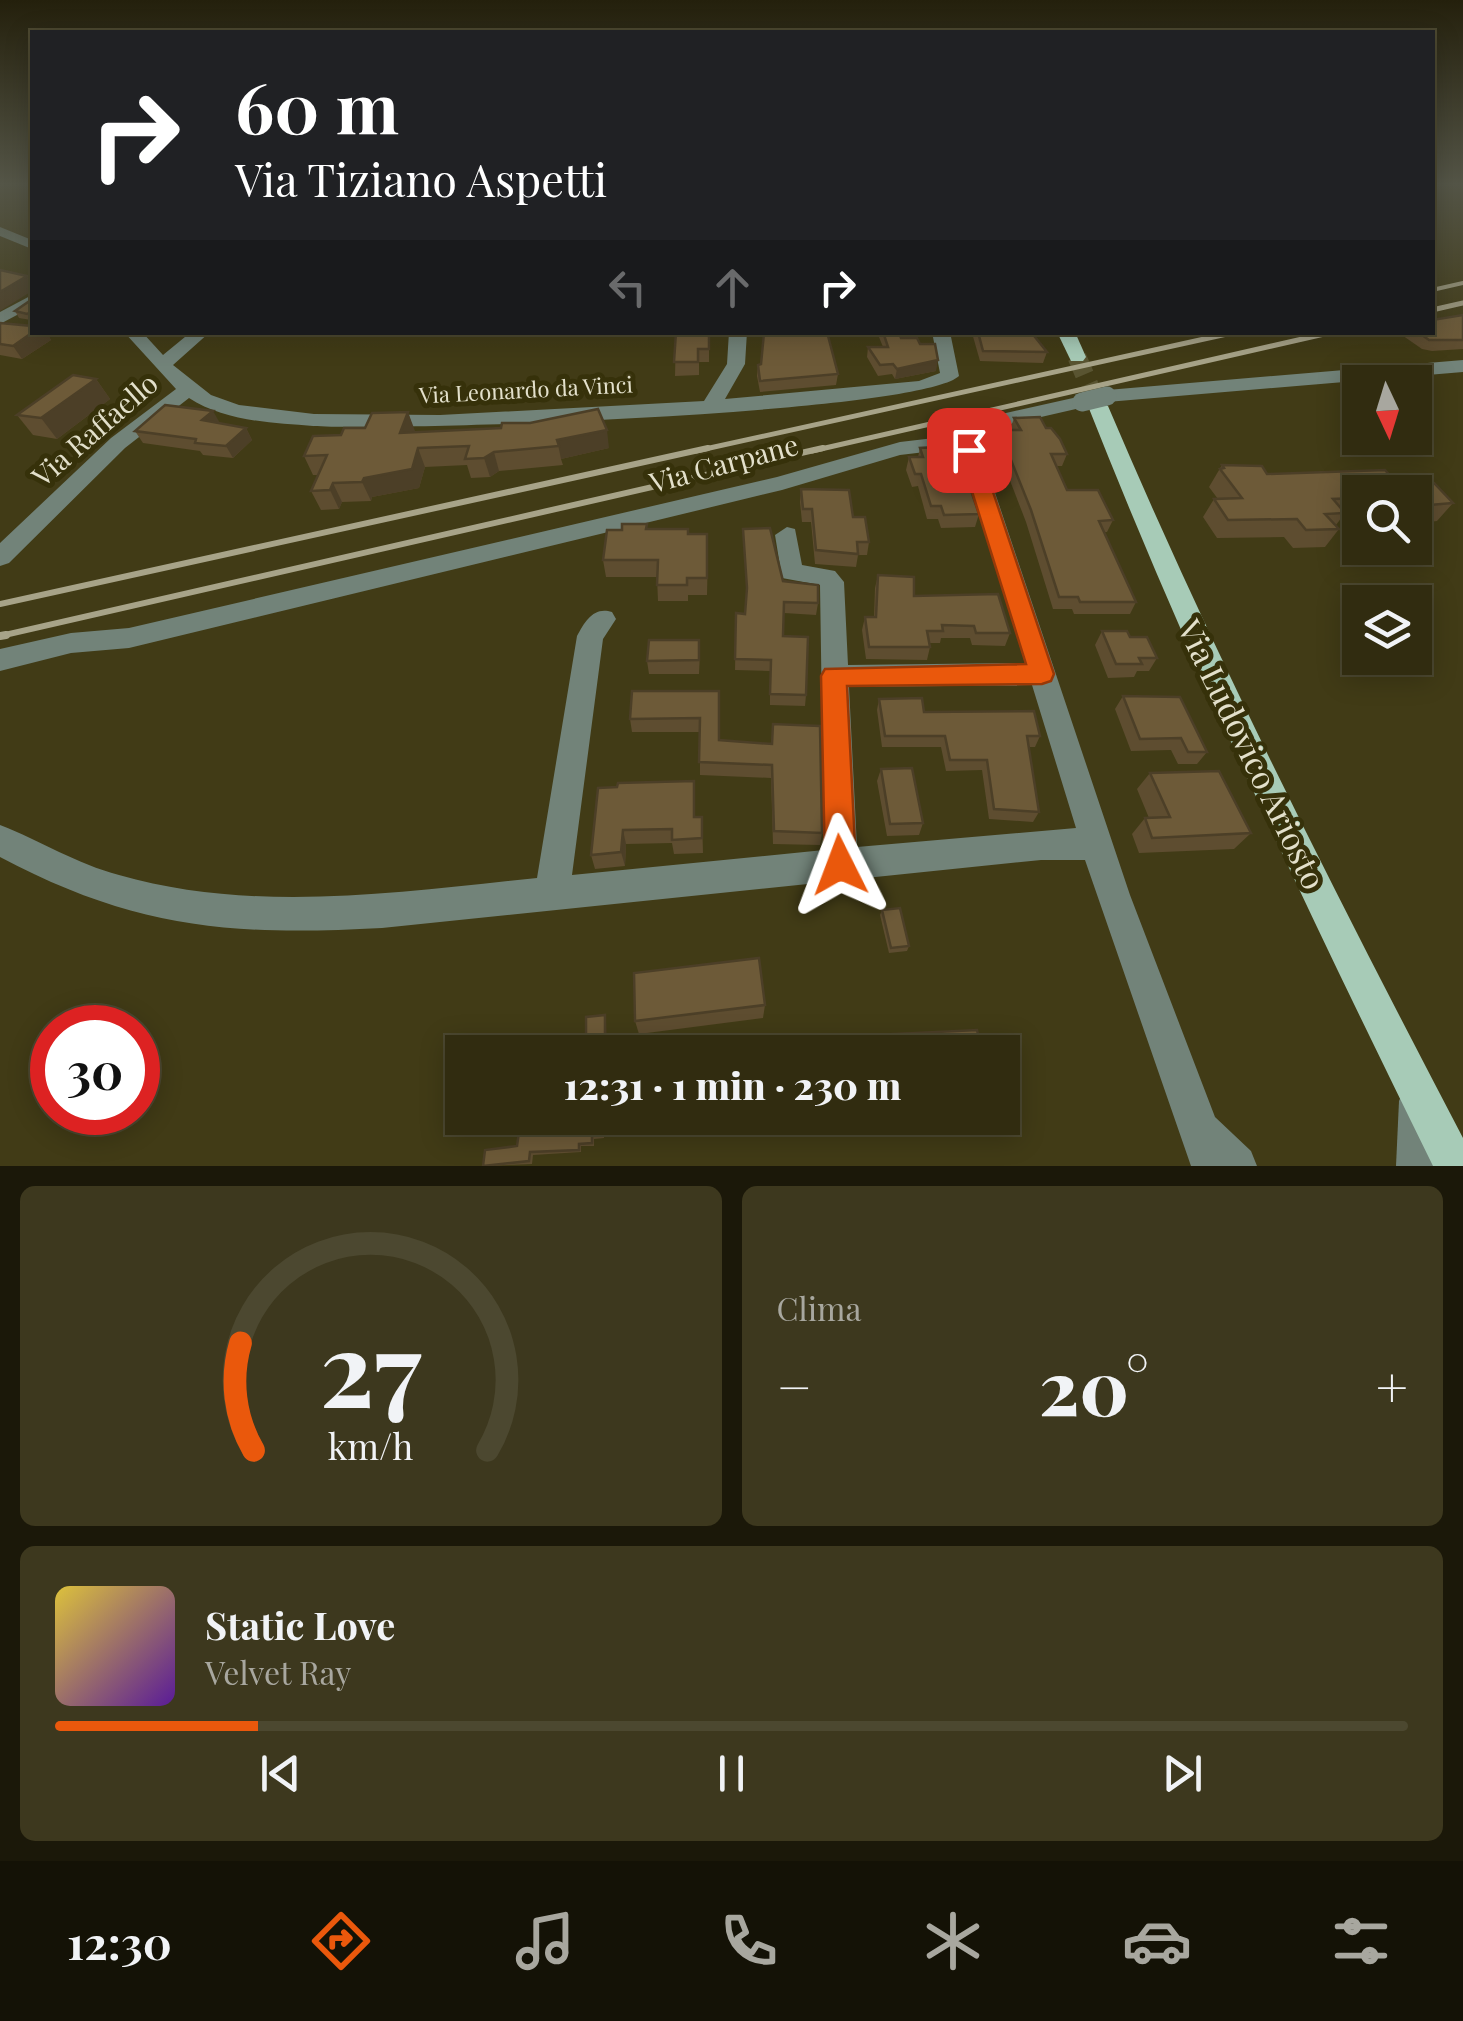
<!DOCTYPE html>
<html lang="it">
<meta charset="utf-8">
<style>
body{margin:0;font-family:"Playfair Display",serif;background:#3d381e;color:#f1f3f6;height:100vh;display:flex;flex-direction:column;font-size:38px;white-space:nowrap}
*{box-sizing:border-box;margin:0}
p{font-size:32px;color:#a8a79f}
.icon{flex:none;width:55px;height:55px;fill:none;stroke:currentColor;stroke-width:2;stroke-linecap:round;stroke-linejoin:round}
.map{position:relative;height:1166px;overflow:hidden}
.panel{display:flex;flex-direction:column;gap:20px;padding:20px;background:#1b1809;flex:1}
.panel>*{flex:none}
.guide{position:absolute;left:30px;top:30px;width:1405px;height:305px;border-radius:0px;box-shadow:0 5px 25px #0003,0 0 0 2px #4c4830;background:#202124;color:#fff;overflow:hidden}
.needle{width:65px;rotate:176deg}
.buttons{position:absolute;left:1342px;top:365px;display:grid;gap:20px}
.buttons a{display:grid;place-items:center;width:90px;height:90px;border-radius:0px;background:#312c10;box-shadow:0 5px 25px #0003,0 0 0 2px #4c4830;font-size:50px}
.speed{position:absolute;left:30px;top:1005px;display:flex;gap:20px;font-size:50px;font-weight:700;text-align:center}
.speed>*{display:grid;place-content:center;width:130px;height:130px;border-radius:50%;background:#312c10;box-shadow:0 5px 25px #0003,0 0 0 2px #4c4830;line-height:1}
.speed .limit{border:15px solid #d22;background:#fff;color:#111}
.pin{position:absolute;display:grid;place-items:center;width:85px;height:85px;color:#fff;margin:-42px;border-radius:20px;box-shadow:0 5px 15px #0006}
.me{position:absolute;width:110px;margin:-55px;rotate:357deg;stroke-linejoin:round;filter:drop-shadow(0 0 8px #0008)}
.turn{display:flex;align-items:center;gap:35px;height:210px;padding:0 40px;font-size:45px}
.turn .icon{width:130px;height:130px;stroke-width:2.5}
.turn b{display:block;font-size:70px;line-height:85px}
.lanes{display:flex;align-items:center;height:95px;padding:0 40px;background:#0003;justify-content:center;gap:50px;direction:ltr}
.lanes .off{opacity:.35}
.big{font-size:75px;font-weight:800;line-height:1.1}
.panel .widget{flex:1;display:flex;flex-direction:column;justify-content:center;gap:15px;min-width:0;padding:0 35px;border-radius:15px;background:#3d381e}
.panel .dial{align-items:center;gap:0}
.dial svg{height:260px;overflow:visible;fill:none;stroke:#4c4830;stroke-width:7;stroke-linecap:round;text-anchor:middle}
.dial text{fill:#f1f3f6;stroke:none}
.song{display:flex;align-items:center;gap:30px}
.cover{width:120px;height:120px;border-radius:15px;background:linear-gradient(135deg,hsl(50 70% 55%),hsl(270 70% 35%))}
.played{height:10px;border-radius:5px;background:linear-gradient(90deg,#ea580c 15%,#4c4830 15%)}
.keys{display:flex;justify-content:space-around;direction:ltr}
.heat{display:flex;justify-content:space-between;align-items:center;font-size:55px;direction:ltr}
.panel .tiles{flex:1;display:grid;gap:20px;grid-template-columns:1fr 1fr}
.widget:last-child{grid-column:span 2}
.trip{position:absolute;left:445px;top:1035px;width:575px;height:100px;border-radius:0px;background:#312c10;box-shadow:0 5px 25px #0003,0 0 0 2px #4c4830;font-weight:800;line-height:100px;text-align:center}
.tab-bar{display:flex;height:160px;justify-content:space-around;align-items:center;background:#141206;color:#a8a79f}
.tab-bar .icon{width:70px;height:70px}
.tab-bar .active{color:#ea580c}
.tab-bar b{font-size:45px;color:#f1f3f6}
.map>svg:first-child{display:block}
</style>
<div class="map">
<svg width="1463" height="1166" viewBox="0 0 1463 1166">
<rect width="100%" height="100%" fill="#413b16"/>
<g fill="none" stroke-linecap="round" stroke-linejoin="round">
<path stroke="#595431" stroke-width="19" stroke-dasharray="19 10" stroke-linecap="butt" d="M1077 357 1098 406"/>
<g fill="#728379" fill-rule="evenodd">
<path d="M0 227 32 240V249L0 236Z"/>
<path d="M32 295V307L0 324V312Z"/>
<path d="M124 332H142L163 355 191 332H210L173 365 211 395 239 405 314 414 440 415 704 401 727 364 729 332H747L745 364 725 399 919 381 940 373 932 332H950L959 376C918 414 396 431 313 426 272 423 224 421 189 398L125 448 9 563 0 566V543L111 438 176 389Z"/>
<path d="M1463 360V372L1107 402 1097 396 1107 390Z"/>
<path d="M1082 396 1089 398V406L989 429 978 442 1130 895 1215 1117 1251 1151 1257 1166H1191L1085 860H1041L382 928C231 936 136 929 0 857V825C41 841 77 864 119 875 255 914 400 892 537 878L577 636C585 621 594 606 612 612L616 619 603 639 572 875 824 850 820 585 782 578 775 535 787 527 795 529 802 565 835 571 844 582 848 665 1025 663 959 448 900 455 782 490 129 648 71 653 0 671V649L71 633 129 628 777 477 900 442 960 435 975 420ZM1032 685 1076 828 857 847 849 687Z"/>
<path d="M1419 1081 1433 1087 1439 1101 1438 1166H1396L1399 1101 1405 1087Z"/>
</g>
<g fill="#a7cbb7" fill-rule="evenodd">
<path d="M1057 332H1075L1086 357 1083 361H1071Z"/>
<path d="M1098 400 1108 406C1214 656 1337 897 1463 1138V1166H1433C1310 916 1190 665 1088 406Z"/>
</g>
<path stroke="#a7a388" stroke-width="4" d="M1432 290 1463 283"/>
<g stroke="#a7a388" stroke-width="5">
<path d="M1432 310 1463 303"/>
<path d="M696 451 1236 332"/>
<path d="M812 451 1333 332"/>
</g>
<g stroke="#a7a388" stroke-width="6">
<path d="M0 604 708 448"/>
<path d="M0 636 823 448"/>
</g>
<path stroke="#a7a388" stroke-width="8" d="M0 636 6 635"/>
<path stroke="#728379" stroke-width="19" d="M1082 402 1107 396"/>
</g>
<g fill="#5e4d30">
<path d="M31 300V320L19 318 15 311Z"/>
<path d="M1463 315V349L1432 351 1422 349 1399 333 1432 332Z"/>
<path d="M0 323 32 332H46L51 340 22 359 0 355Z"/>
<path d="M676 332H713V337H709V362H699V375L675 376Z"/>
<path d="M877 332H899L901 338 920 344 936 371 895 379 892 374 878 376 867 357 868 347H883Z"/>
<path d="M1031 332 1047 352 1043 363 980 361 972 333Z"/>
<path d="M758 365 838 374 836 385 760 392 757 376Z"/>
<path d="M96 379 110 399 57 439 33 435 17 415Z"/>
<path d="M408 412 414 432 609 448 561 459 563 465 499 471 490 477 471 478 467 465 425 467 419 488 372 497 371 501 342 502 339 509 321 510 311 491 318 475H313L304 456 341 435Z"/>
<path d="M1014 418 1046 428 1067 454 1062 466H1056L1067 490 1113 520 1107 532H1104L1136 602 1130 614H1074L1072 609H1053L1026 522 995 442 999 430H1010Z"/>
<path d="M220 423 246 428 252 440 233 458 203 455 200 451 143 443 135 431Z"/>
<path d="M920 448 979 514 975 527 941 528 938 519H927L918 486 912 487 906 470 909 457H918Z"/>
<path d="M1222 465 1267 474 1395 481 1453 503 1437 521 1415 524V492H1360V516L1342 517 1336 525 1339 529 1325 547 1293 548 1284 537 1217 538 1203 517 1214 499H1218L1209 487Z"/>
<path d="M801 489 853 517 869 542 867 555H858L856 567 815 564 811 522H802L800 502Z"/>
<path d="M647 524V529L688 534 708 550 707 595H688V601H658L657 577H606L603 560 622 530Z"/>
<path d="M743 529 783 581 818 603 816 615 784 613 783 636 806 695 805 706 770 705V671L735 670 736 613 745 614 747 595Z"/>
<path d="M878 575 914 596 1010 633 1005 646 972 645 970 638H941L940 643H930V647L927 660 866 659 862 630 865 617H874L875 588Z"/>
<path d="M1102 631 1130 637 1157 658 1149 671H1137L1134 677 1108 678 1095 645Z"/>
<path d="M700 653 699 674H649L647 661Z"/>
<path d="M719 691V740L771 744 822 833 820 845 773 844 771 778 700 775V732H632L630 719Z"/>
<path d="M1123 696 1207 752 1197 764H1178L1171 750 1131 751 1115 709Z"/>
<path d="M879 699 924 712 1040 736 1035 747H1029L1039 812 1033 822 989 819 982 770 946 771 941 747H882L877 710Z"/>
<path d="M881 769 923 823 919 835 887 836 877 781Z"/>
<path d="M1150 773 1251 833 1234 849 1139 853 1132 834 1145 818H1149L1137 789Z"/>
<path d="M694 781 695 817H702L703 853 674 854 672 843 626 844 625 866 595 869 591 855 617 787Z"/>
<path d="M882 910 909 946 907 951 889 953 880 915Z"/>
<path d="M765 1005 763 1018 639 1034 635 1021Z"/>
<path d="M834 1037 982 1052H831V1047Z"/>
<path d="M521 1118H605L604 1138 594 1139V1146H581V1152L533 1155 532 1164 484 1166 517 1146Z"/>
<path d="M837 1118H927L928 1122 921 1129 839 1134Z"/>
</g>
<g fill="#4c3f27">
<path d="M27 276 32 285V291L0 311V292Z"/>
<path d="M33 332H46L51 340 22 359 13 346Z"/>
<path d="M938 360 936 371 895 379 897 369Z"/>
<path d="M96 379 110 399 57 439 41 418Z"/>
<path d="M213 411 220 423 202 420Z"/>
<path d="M408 412 415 431 407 451 400 433Z"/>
<path d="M246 428 252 440 233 458 226 446Z"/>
<path d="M607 430 609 448 561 459 557 440Z"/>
<path d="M418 448 425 467 419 488 372 497 371 501 362 482 364 478Z"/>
<path d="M494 452 499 471 490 477 484 458Z"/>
<path d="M333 483 342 502 339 509 330 490Z"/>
<path d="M623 830 626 844 625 866 621 852Z"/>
<path d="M605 1015 606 1019 607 1052H605Z"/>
</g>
<g fill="#6d5a38" stroke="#4c3f27" stroke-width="2.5">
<path d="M0 270 27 276 0 292Z"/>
<path d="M31 300 32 311 27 314 15 311Z"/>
<path d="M1463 315V340H1429L1418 332H1432V320Z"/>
<path d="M0 323 32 326 33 332 13 346 0 344Z"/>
<path d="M676 332H709V349H698V362H674Z"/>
<path d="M827 332 838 374 760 381 758 365 761 364 764 333Z"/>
<path d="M883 332H899L901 338H917L920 344H935L938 360 897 369 893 364 880 365 868 347H888Z"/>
<path d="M978 332H1031L1047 352 983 351Z"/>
<path d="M73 375 96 379 41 418 17 415Z"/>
<path d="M165 405 213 411 202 420 246 428 226 446 195 443 196 439 135 431Z"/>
<path d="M598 409 607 430 557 440 559 446 494 452 484 458 465 459 469 446 418 448 412 469 364 478 362 482 333 483 330 490 311 491 327 455 304 456 313 436 341 435 344 428H365L372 413 408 412 400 433 501 428 502 423H530Z"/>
<path d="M1040 417 1046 428H1051L1060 439 1067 454H1051L1067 490H1098L1113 520 1099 521 1136 602H1080L1078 597H1059L1031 510 999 430H1021L1014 418Z"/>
<path d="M956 446 979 514 944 515 941 506H931L921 474H915L909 457H923L920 448Z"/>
<path d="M1222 465 1262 466 1267 474 1385 470 1395 481 1434 483 1453 503 1418 506 1415 503V492H1360V498L1333 499 1345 513 1325 514 1339 529 1306 530 1297 519 1228 520 1214 499 1242 498 1220 469 1224 468Z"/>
<path d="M801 489 849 490 853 517H865L869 542H857L858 554 816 550 812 509H803Z"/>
<path d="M622 524H647L646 529H688V534H707V578H687V585H657L658 560H603L607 530H622Z"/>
<path d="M770 528 783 581 818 585V603L784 602 783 636 808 637 806 695 770 694 771 660 735 659 736 613 745 614 747 588 743 529Z"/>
<path d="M878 575 914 577V596L998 594 1010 633H976L974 626 942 625 943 631H927L930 647H869L865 617H876Z"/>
<path d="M1102 631H1127L1130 637H1147L1157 658H1139L1142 664H1116Z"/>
<path d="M649 640H699V660L647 661Z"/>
<path d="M632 691H719V740L772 744 773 724 820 726 822 833 774 831 772 765 699 762 700 718 630 719Z"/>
<path d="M1123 696 1180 697 1207 752H1188L1181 738 1140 739Z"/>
<path d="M922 698 924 712 1034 711 1040 736H1027L1039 812 994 809 987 760H950L945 736H885L879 699Z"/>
<path d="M912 768 923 823 890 824 881 769Z"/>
<path d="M1219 771 1251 833 1152 838 1145 818 1170 817 1150 773Z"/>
<path d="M694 781V817H702V838L672 840V829L623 830 621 852 591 855 598 788 617 787 618 783Z"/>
<path d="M900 908 909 946 891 948 882 910Z"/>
<path d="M759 958 765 1005 635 1021 634 973Z"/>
<path d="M605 1015V1052H586V1017Z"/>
<path d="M977 1030 982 1052H836L834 1037Z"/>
<path d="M521 1118H603L602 1135 592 1136V1143L579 1144V1150L530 1152 529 1161 483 1166 485 1150 517 1146Z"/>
<path d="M842 1118H927L928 1122 843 1127Z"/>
</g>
<linearGradient id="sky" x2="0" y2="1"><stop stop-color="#24200c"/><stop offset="0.53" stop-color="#545547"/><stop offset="1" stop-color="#545547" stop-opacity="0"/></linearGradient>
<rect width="1463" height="347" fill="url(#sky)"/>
<path fill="#ea580c" stroke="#983908" stroke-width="2.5" d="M969 444 979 450 1054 674 1051 681 1042 684 847 686 856 865 851 875 840 880 830 875 825 865 821 676 825 669 1026 664 959 450Z"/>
<g text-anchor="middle" stroke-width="10" stroke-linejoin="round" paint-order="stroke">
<g font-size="22" fill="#e3e0cb" stroke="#36310a">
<text transform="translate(526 390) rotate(-3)" y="8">Via Leonardo da Vinci</text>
</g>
<g font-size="28" fill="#e3e0cb" stroke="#36310a">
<text transform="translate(95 430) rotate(-41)" y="10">Via Raffaello</text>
<text transform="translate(724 464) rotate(-15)" y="10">Via Carpane</text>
</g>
<g font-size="32" fill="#e3e0cb" stroke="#36310a">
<text transform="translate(1251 755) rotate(64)" y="11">Via Ludovico Ariosto</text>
</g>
</g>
</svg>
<div class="buttons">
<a><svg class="needle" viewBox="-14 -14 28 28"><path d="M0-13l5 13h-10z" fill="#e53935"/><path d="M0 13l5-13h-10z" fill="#a8a79f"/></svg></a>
<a><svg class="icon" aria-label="search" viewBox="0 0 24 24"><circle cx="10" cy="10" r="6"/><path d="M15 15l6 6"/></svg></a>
<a><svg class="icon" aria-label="layers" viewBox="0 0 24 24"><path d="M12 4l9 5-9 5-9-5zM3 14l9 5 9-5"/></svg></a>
</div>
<div class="speed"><div class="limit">30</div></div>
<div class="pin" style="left:969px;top:450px;background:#d93025"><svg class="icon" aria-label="arrive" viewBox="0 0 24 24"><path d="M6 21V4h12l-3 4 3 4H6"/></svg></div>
<svg class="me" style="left:840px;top:865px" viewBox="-20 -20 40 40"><path d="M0-17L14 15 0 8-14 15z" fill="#ea580c" stroke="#fff" stroke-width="4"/></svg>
<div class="trip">12:31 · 1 min · 230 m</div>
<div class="guide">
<div class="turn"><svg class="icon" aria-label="right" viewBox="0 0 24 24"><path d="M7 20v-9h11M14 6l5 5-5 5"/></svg><div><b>60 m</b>Via Tiziano Aspetti</div></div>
<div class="lanes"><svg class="icon off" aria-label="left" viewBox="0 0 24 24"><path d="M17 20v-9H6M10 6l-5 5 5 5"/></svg><svg class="icon off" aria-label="ahead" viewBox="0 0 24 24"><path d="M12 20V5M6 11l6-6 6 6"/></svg><svg class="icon" aria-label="right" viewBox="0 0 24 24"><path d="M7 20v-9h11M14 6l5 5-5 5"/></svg></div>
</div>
</div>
<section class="panel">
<div class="tiles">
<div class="widget dial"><svg viewBox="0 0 100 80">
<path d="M14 69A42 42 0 1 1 86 69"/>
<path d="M14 69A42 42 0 0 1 10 36" stroke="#ea580c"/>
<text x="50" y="56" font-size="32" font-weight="700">27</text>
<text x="50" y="72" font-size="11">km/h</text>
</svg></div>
<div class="widget"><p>Clima</p>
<div class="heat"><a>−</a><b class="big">20°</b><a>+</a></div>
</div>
<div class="widget">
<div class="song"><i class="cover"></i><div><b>Static Love</b><p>Velvet Ray</p></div></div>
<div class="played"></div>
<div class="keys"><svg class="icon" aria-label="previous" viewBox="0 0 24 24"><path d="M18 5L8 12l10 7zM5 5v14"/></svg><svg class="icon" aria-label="pause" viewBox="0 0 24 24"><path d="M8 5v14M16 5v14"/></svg><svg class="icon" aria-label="next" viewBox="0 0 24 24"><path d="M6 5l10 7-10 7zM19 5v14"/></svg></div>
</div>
</div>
</section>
<nav class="tab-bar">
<b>12:30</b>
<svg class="icon active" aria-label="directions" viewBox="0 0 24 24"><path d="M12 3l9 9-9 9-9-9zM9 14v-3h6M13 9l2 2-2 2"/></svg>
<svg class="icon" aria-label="music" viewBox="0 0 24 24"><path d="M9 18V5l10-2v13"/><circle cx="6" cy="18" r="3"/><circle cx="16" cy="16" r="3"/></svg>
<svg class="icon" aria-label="phone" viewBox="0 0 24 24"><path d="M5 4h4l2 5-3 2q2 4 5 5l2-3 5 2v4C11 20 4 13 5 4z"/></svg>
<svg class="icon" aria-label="climate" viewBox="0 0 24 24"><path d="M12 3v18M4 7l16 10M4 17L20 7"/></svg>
<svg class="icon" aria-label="car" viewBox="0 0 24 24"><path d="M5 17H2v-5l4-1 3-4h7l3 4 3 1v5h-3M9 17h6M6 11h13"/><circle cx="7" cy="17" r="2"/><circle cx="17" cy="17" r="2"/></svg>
<svg class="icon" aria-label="filters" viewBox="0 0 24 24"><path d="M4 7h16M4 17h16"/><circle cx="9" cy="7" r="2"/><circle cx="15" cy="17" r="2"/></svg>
</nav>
